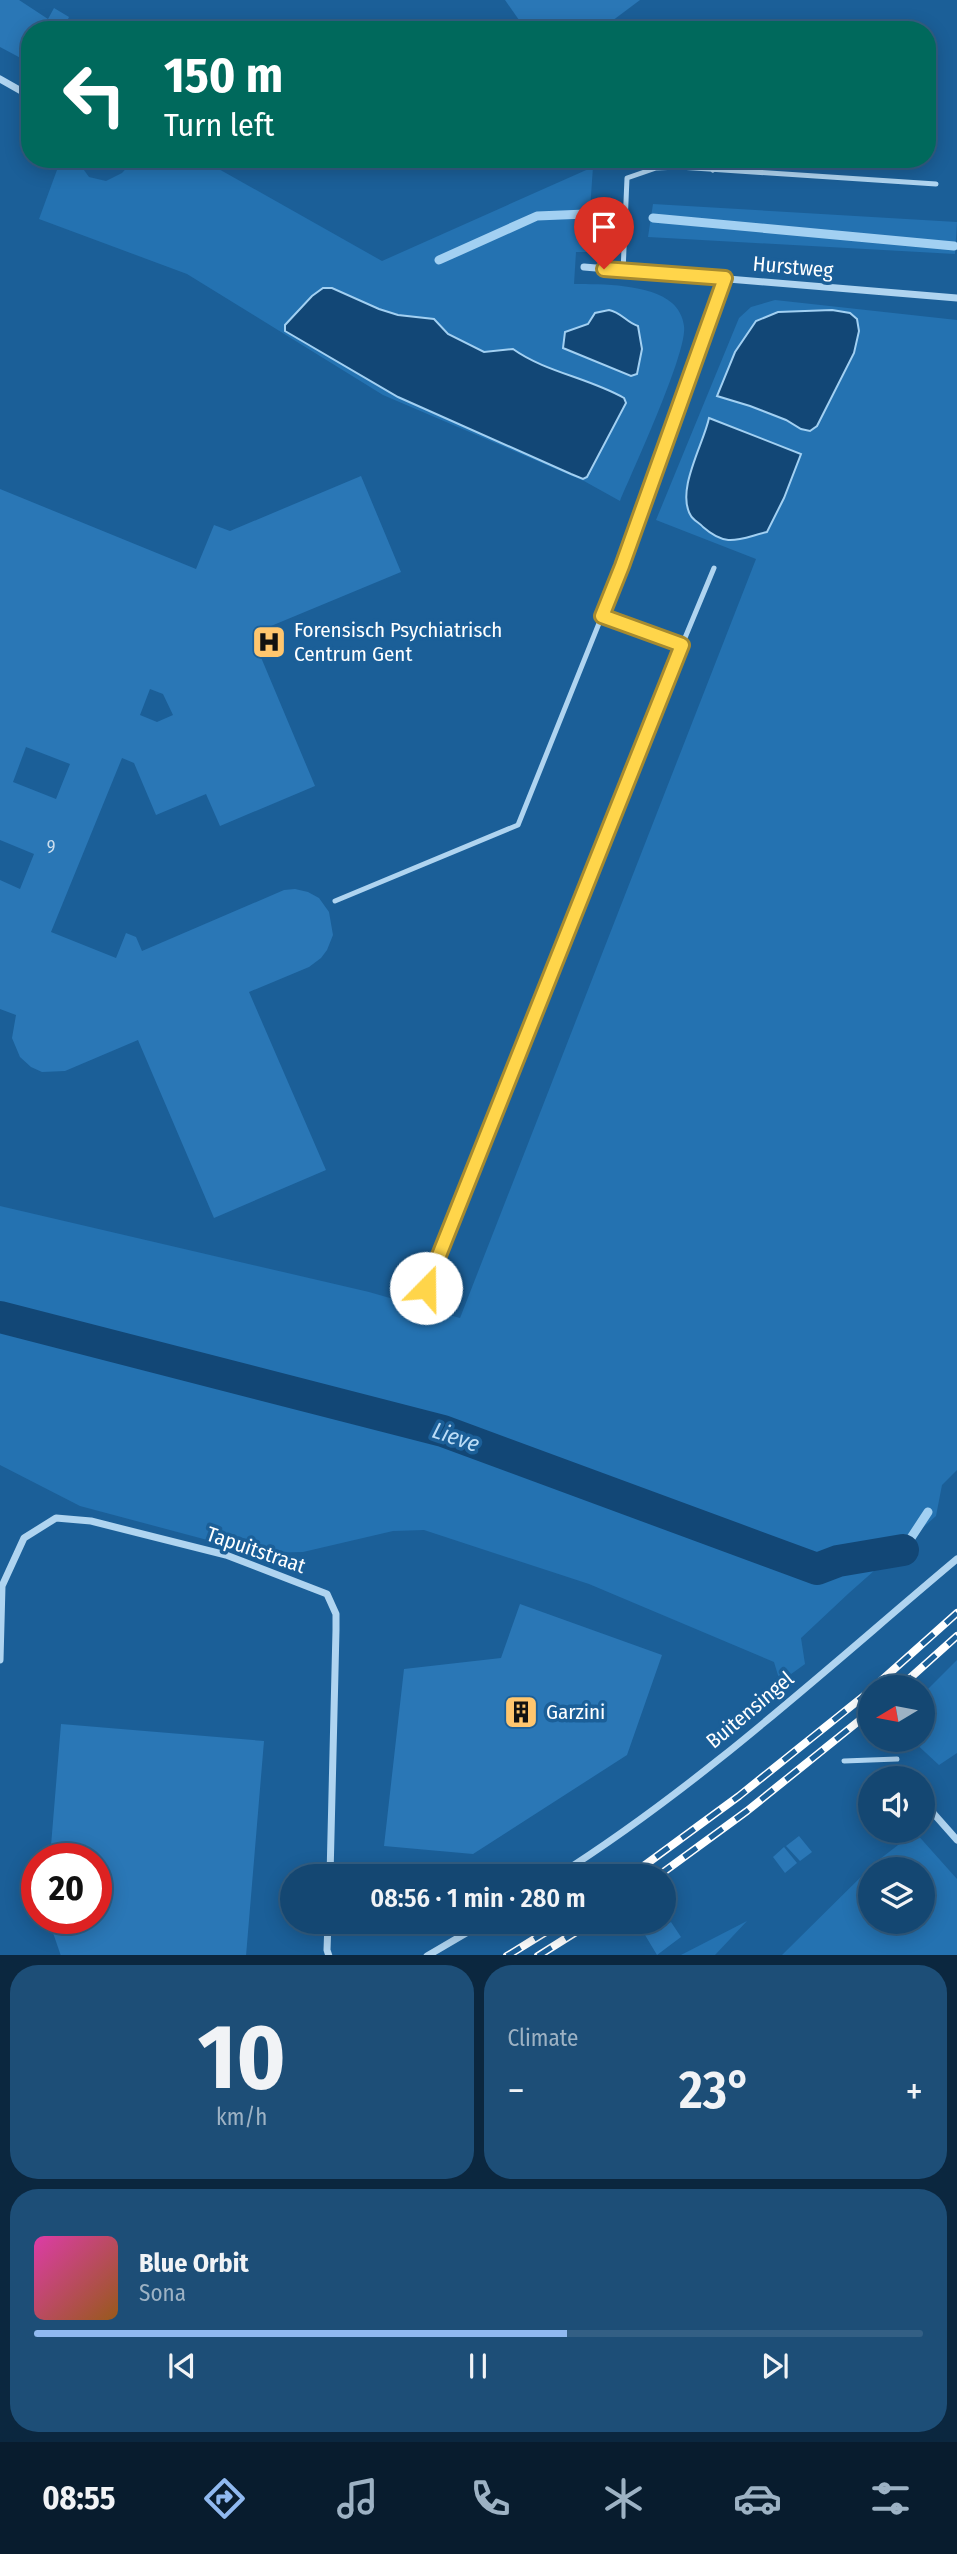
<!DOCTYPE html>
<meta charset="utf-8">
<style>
body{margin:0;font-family:"Fira Sans Condensed",sans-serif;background:#1d4e77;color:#f1f3f6;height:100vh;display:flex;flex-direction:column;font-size:26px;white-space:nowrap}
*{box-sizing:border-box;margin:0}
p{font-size:23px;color:#9db2c4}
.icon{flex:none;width:38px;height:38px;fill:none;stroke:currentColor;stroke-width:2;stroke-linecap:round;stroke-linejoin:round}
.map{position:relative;height:1955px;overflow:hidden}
.panel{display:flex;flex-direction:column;gap:10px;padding:10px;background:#0b273f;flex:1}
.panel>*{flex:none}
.guide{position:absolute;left:21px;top:21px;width:915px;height:147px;border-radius:28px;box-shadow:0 4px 18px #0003,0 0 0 2px #335f84;background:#00695c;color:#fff;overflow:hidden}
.needle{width:46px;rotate:260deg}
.fabs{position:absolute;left:858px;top:1675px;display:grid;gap:14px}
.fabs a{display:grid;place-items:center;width:77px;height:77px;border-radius:50%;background:#144772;box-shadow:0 4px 18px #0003,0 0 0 2px #335f84;font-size:35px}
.speed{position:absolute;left:21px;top:1843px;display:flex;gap:14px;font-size:35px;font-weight:700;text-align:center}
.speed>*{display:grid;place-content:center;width:91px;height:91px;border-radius:50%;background:#144772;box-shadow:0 4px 18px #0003,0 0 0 2px #335f84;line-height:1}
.speed .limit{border:10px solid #d22;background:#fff;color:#111}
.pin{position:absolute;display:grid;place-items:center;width:60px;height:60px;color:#fff;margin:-72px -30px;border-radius:50% 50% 50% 0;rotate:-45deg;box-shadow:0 0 7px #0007}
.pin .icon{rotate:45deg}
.me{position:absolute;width:77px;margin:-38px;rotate:22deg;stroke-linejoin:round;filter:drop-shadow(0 0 5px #0008)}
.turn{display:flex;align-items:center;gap:24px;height:147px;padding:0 28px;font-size:32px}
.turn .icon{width:91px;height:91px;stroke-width:2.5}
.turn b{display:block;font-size:49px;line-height:60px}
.big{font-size:52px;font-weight:600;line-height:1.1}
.panel .tile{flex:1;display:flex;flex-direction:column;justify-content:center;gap:10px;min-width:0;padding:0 24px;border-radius:28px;background:#1d4e77}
.panel .dial{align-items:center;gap:0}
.dial b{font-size:91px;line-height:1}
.song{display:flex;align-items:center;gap:21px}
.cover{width:84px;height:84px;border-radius:10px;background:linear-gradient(135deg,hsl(320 70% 55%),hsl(30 70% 35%))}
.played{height:7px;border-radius:4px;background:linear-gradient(90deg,#90b9f0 60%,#335f84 60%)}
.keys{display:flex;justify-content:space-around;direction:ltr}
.heat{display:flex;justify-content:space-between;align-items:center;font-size:38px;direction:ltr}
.panel .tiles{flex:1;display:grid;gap:10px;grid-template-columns:1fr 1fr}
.tile:last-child{grid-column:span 2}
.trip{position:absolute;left:280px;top:1864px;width:396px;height:70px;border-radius:35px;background:#144772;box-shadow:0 4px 18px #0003,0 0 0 2px #335f84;font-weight:600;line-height:70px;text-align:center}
.tabs{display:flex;height:112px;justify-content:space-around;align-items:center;background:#081c2e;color:#9db2c4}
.tabs .icon{width:49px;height:49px}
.tabs .on{color:#90b9f0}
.tabs b{font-size:32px;color:#f1f3f6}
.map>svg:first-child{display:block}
</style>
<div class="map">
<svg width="957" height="1956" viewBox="0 0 957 1956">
<rect width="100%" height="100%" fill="#1b5f98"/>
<g fill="#2472b1" fill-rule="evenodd">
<path d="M61 159H76L89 177 106 181 122 173 135 159H201L382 261 593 167 587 252H576L574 284C601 284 651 284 672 303 678 308 683 317 684 326 688 351 633 470 620 501L584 481 383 395 187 274 39 219Z"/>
<path d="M653 204 957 222 955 254 648 237Z"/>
<path d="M775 300 957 320V1470L942 1485 936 1516 849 1593 801 1638 805 1664 780 1682 774 1662 589 1584 424 1530 393 1531 303 1552 256 1553 80 1506 0 1465V1206L369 1292 460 1318 756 559 656 520 739 318 751 307Z"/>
<path d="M957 1660V1753L939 1765 912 1740H922V1695Z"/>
<path d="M915 1832 957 1879V1955H782L876 1862ZM870 1869H922V1922H870Z"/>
<path d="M747 1921 715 1955H681Z"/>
</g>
<g fill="#124776" stroke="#a2d0f2" stroke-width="2">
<path d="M323 288H332L379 309 398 315 434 319 448 334 484 352 513 349C545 372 589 378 624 398L626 403 587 477 583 479 571 474 398 397 285 331V325L312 296Z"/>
<path d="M609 310C621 312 627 323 638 326L642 349 637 374 631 376 563 348 565 332 588 324 595 313Z"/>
<path d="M832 310 850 313 857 319 859 331 854 353 817 426 810 431 801 429 786 420 750 406 717 396 735 352 756 321 778 312Z"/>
<path d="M709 418 801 454 784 498 767 532C738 539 727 548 703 527 700 523 693 520 691 516 675 491 704 443 709 418Z"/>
</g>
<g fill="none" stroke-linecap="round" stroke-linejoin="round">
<g stroke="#a2d0f2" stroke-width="9">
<path d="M653 218 954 246"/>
<path d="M439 260 537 216 586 214"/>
<path d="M903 1550 928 1512"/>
</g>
<path stroke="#124776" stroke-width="32" d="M0 1317 443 1431 817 1569 838 1561 903 1550"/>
</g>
<g fill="#2a77b6" fill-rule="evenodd">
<path d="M0 0H19L48 19 54 8 69 17 65 25 74 30H30V63L0 47Z"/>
<path d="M505 0H640L600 30H526Z"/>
<path d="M89 19 107 30H83Z"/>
<path d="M361 476 401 572 271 626 260 655 315 786 220 826 206 794 156 815 134 763 122 758 51 932 116 958 126 933 136 937 142 951 284 890 295 889 308 892 319 898 329 912 333 935 327 950 321 958 309 967 249 992 326 1170 214 1218 138 1040 65 1071 42 1072 31 1067 20 1057 12 1038 16 1015 0 1009V880L20 889 34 854 0 840V489L196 569 214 525 230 531ZM150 689 163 694 173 715 157 722 140 715ZM26 747 70 764 56 799 13 782Z"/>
<path d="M520 1604 662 1655 627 1755 473 1854 384 1846 404 1669 501 1658Z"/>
<path d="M61 1724 264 1741 246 1956H61L51 1927V1918H96V1858H50Z"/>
<path d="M799 1836 812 1852 800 1861 786 1846Z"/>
<path d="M784 1847 797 1863 785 1873 773 1857Z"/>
<path d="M663 1916 668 1924 671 1922 681 1937 657 1955 639 1925 644 1922H663Z"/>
</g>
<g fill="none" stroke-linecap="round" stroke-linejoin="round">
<g stroke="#afd4f0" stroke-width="5">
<path d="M713 170 729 159"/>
<path d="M623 272 627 178 656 168 679 167 936 184"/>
<path d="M682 645 714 568"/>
<path d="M335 901 518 825 622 566 725 278"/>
<path d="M426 1288 682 645 602 616"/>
<path d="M844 1761 897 1759"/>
</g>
<g stroke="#afd4f0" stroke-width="7">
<path d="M0 79 30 96"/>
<path d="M584 267 957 298"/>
<path d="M0 1660 2 1586 24 1538 56 1518 91 1521 226 1555 327 1594 336 1614V1630L330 1876"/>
<path d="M926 1801 934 1814 957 1840"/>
<path d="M557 1876C701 1785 827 1668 957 1559"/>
<path d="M328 1922 327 1950 329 1956"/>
<path d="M427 1956 485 1922"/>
</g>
<g stroke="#fff" stroke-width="8">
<g id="rail">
<path d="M874 1687 957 1613"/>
<path d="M900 1687 957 1636"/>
<path d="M630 1876 739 1796 870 1691"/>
<path d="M658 1876 747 1811 870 1712"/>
<path d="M507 1956 562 1922"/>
<path d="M538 1956 592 1922"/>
</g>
</g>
<use href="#rail" stroke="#1b5f98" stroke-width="5" stroke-dasharray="16" stroke-linecap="butt"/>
</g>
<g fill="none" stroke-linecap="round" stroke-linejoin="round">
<g stroke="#a68a30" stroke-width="18">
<path id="route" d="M426 1288 682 645 602 616 622 566 725 278 604 269"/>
</g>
<use href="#route" stroke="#ffd54a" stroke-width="12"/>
</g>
<defs>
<g id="hospital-square" transform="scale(1.75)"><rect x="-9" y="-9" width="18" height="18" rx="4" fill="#ffc66e" stroke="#1b5f98"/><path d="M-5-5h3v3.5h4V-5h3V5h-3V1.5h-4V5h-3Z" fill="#111"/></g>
<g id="building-square" transform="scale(1.75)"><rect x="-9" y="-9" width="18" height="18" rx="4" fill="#ffc66e" stroke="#1b5f98"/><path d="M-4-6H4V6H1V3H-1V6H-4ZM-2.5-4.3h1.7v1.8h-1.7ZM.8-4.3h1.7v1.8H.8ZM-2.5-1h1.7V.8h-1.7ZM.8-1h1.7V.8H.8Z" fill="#111"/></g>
</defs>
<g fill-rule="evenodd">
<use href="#hospital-square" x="269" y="642"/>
<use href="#building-square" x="521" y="1712"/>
</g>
<g text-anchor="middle" stroke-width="7" stroke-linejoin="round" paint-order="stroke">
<g font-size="18" fill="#cadded">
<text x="51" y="853">9</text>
</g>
<g font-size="21" fill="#fff" stroke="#1b5f98">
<text transform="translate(793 267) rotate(5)" y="7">Hurstweg</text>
<text transform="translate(256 1550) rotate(19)" y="7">Tapuitstraat</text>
<text transform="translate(750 1710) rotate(-40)" y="7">Buitensingel</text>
</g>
<g font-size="21" fill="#fff" stroke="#1b5f98" text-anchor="start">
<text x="294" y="637">Forensisch Psychiatrisch<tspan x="294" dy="24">Centrum Gent</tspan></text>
<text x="546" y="1719">Garzini</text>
</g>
<g font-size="23" font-style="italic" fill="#bcddf7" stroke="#1b5f98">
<text transform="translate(456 1437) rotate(19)" y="8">Lieve</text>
</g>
</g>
</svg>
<div class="fabs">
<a><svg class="needle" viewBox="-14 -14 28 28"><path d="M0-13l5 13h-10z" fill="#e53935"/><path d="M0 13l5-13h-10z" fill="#9db2c4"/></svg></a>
<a><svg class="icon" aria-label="sound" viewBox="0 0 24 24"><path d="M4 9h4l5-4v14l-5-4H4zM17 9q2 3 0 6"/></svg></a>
<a><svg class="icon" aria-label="layers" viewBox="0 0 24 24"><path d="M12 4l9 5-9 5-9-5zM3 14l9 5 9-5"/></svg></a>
</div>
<div class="speed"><div class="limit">20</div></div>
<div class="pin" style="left:604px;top:269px;background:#d93025"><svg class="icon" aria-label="arrive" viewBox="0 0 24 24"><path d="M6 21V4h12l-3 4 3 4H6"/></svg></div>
<svg class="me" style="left:426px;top:1288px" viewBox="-20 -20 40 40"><circle r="19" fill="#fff"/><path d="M0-13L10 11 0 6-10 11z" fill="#ffd54a"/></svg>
<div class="trip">08:56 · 1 min · 280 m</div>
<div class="guide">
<div class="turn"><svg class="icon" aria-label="left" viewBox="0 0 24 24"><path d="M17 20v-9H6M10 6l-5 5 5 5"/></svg><div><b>150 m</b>Turn left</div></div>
</div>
</div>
<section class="panel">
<div class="tiles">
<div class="tile dial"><b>10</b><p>km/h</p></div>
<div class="tile"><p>Climate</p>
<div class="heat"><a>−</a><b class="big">23°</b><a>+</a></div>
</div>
<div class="tile">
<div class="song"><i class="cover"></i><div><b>Blue Orbit</b><p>Sona</p></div></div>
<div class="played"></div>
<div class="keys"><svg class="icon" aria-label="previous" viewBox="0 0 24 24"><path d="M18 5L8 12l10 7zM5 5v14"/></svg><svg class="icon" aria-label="pause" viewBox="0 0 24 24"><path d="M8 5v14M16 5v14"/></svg><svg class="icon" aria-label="next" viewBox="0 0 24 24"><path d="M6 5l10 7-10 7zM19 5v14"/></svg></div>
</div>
</div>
</section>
<nav class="tabs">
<b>08:55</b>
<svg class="icon on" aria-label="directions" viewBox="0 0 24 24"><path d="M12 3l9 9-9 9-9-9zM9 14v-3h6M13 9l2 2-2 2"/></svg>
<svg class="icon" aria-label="music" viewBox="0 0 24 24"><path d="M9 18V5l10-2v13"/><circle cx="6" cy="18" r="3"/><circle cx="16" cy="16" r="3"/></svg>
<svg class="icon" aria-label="phone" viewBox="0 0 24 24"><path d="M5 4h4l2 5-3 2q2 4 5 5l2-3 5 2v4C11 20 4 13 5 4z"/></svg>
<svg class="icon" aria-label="climate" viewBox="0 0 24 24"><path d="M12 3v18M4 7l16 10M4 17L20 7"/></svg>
<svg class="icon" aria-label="car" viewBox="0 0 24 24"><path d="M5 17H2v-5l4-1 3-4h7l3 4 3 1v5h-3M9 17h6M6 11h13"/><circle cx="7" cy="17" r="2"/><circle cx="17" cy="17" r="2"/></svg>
<svg class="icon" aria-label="filters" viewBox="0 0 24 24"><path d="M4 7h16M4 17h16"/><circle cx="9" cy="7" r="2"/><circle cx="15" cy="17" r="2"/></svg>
</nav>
